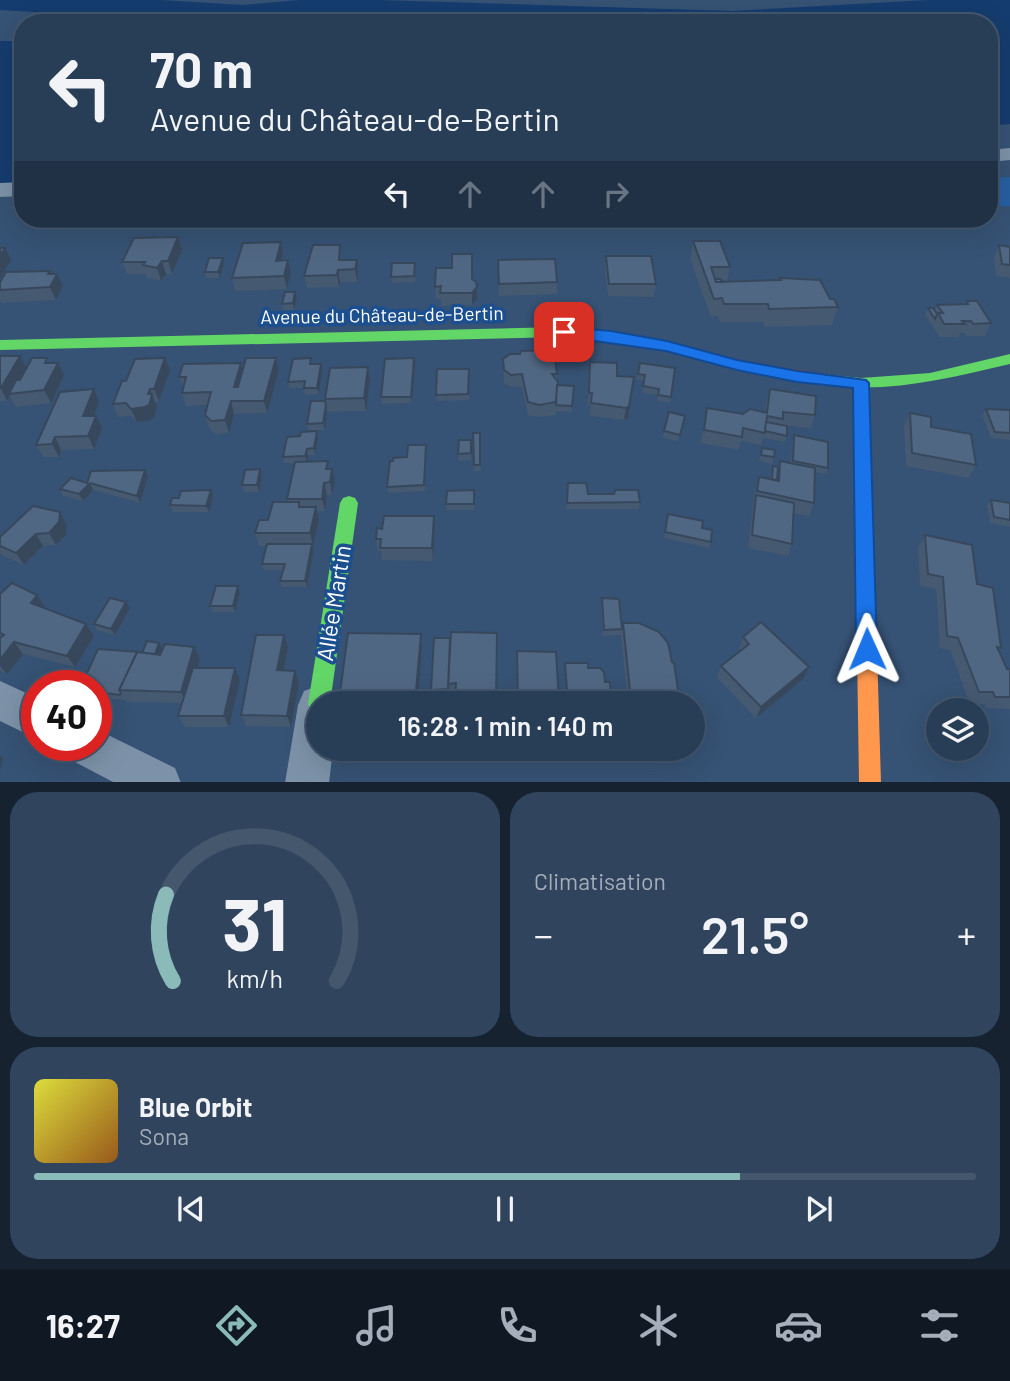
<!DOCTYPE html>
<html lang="fr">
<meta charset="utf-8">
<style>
body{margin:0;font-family:Barlow,sans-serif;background:#30455d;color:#f1f3f6;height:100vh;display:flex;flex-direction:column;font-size:26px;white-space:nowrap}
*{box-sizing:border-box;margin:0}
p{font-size:23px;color:#a5aeba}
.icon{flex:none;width:38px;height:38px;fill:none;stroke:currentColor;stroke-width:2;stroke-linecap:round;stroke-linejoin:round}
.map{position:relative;height:782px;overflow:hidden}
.side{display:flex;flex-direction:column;gap:10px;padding:10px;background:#162230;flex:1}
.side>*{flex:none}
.hud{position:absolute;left:14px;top:14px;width:984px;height:214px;border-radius:28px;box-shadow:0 7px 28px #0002,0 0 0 2px #44576d;background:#283e57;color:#f1f3f6;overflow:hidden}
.buttons{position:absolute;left:926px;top:698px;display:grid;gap:14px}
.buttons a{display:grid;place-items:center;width:63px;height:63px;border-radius:50%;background:#283e57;box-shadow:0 7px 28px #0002,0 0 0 2px #44576d;font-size:35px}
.speed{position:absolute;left:21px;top:670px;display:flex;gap:14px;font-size:35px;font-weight:700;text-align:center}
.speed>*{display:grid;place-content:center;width:91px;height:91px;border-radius:50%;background:#283e57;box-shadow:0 7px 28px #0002,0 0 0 2px #44576d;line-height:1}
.speed .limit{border:10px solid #d22;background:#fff;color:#111}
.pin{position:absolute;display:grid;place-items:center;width:60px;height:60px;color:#fff;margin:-30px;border-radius:14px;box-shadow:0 4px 10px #0006}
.me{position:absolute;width:77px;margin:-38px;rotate:359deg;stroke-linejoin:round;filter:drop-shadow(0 0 5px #0008)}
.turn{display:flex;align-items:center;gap:24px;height:147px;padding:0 21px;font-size:32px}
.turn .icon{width:91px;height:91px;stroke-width:2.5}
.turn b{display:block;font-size:49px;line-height:60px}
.lanes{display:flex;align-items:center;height:66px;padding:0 21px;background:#0003;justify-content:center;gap:35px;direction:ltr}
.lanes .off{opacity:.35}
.big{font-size:52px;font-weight:600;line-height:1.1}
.side .widget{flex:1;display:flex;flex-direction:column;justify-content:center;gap:10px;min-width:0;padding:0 24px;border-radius:28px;background:#30455d}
.side .dial{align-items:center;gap:0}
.dial svg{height:182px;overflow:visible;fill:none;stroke:#44576d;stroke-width:7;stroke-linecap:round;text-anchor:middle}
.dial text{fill:#f1f3f6;stroke:none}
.song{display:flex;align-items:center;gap:21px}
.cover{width:84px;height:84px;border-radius:10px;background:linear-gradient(135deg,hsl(60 70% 55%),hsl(30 70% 35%))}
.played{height:7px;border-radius:4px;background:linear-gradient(90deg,#8bbbb9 75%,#44576d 75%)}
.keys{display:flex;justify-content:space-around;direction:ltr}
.heat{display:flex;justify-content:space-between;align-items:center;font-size:38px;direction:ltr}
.side .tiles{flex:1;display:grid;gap:10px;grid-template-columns:1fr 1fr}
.widget:last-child{grid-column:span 2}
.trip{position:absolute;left:306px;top:691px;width:399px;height:70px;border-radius:35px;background:#283e57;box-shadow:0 7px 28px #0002,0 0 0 2px #44576d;font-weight:600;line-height:70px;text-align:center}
.tab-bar{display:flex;height:112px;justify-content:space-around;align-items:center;background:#101923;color:#a5aeba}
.tab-bar .icon{width:49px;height:49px}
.tab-bar .on{color:#8bbbb9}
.tab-bar b{font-size:32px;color:#f1f3f6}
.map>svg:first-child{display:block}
</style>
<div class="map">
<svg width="1010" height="783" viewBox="0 0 1010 783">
<rect width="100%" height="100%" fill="#365274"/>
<path fill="#265fa1" d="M1010 177V206L989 207V178Z"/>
<g fill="#153c6e">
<path d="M0 0H160L243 5 300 0H378L733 11 928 0H1010V124L989 126V23H227L0 10Z"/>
<rect x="0" y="41" width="23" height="142"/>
</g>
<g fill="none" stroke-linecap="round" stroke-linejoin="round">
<g fill="#7d92a8" fill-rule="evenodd">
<path d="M1010 148V160L989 162V150Z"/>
<path d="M23 182V196L0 197V183Z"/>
<path d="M0 681 37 698V739L0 721Z"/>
<path d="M318 686 332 691 338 704H318V749H333L329 783H285L298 705 304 691Z"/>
<path d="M96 729 175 768 181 783H115L73 761 67 746H96Z"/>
</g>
<g fill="#63d668" fill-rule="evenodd">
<path d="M564 327 602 330 609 335 602 340 564 337 0 350V340Z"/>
<path d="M1010 354V364C951 378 895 392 834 386 824 385 811 386 804 378L812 373 861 378 930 373Z"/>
<path d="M349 496 355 498 358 503 330 704H318V714L311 711 308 704 340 503 343 498Z"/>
</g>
<path fill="#ff974d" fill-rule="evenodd" d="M861 378 869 383 881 783H859L853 383Z"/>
<path fill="#b3261e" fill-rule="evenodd" d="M602 330C660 337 716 356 773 367 786 370 812 368 820 378L812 383 759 375 655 348 597 338 595 335Z"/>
</g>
<g fill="#455971">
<path d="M178 237 182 249 172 274H166L161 281 147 278 146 274H127L122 262Z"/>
<path d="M693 241 730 267 727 281 779 280 780 278 830 299 838 307 832 325 764 327 763 322H720L718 316 711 317 690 259Z"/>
<path d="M281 242 283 255 282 260H288L291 273 287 289 235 291 232 278Z"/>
<path d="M313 245H340L341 260H357L358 272 357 282H340L339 287 307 288 304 276Z"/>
<path d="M999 245 1010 247V278L996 276 994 258Z"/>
<path d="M606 256 656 284 654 297 608 296 605 269Z"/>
<path d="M498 260 557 282V294L499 296Z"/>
<path d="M415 263V282L392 283 391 277Z"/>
<path d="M224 264 220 278H206L205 272Z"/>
<path d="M50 271 51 274 63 286 56 300 1 303 0 301V282Z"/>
<path d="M473 279 476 282 477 299 472 305 441 306V299H436L435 287Z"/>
<path d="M297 298 294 310H283L282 304Z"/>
<path d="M967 301 991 323 985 336H967L965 333H960L959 337H939L925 314 928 308 935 311 937 305 965 304Z"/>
<path d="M0 356 26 368 50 363 64 375 51 403 16 407 10 397 7 401H0Z"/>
<path d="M165 358 170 370 159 401 155 402 157 407 154 417 150 420 137 422 131 416 118 417 113 404 126 381Z"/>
<path d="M311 358 313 364 322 370 319 394 305 395 304 388H289L288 382Z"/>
<path d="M414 358 415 365 412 403 382 404 381 397Z"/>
<path d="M503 359 557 374V385L574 386 572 412 556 411V415L538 417 528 415 522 387H511L504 383Z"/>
<path d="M590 362 617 376 634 377 628 419 624 420 590 416 591 406 588 405Z"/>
<path d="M241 363 243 370H279L267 413 234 414 229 433 215 434 209 428 205 415 208 405 186 406 182 393 183 388 179 377Z"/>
<path d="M640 363 675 368 670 403 657 401 658 395 642 393 644 381 637 380Z"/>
<path d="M368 367 370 379 366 411 327 412 325 430H308L307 424 325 401V399Z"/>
<path d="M469 369V400L437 401 436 395Z"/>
<path d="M770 389 815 415 811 428 781 425 787 436 785 442 763 438 761 445 741 441 739 450 701 443 707 408 743 414 765 412 766 402Z"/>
<path d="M99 402 94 416 102 428 94 449 61 450 59 457H43L36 445Z"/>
<path d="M986 409 1010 410V440L991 438 982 415Z"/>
<path d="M910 413 931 427 976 465 969 478 906 466 904 426Z"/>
<path d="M685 416 678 441 663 438 664 431Z"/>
<path d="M317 431 318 438 315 455H308L307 462 329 469 335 482 332 495H327L325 511H317L319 519 313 546 314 550 307 587H282L280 581 283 570H264L262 564 266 546H259L255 533 288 502 287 499 294 463H284L283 457 300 436Z"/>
<path d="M473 433H480L481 471H474Z"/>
<path d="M794 435 828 468 826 474 815 472 814 503 809 516 793 513 792 544 788 556 748 548 755 489 759 477 770 479 773 466 778 467 780 461 791 463 792 442Z"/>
<path d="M471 440V460L459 461 458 454Z"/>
<path d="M426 445 425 491 388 493 387 487 393 461 407 457Z"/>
<path d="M762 448 774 457 772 464 759 461Z"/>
<path d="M260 469 262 476 259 492H244L242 485Z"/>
<path d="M148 476 140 503 93 490 83 501 63 496 60 489 87 483Z"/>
<path d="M568 483 588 494H614L640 502 639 509H566Z"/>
<path d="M474 490V510H447L446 504Z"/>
<path d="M213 496 209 512H173L170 505Z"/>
<path d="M991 500 1010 503V527L990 523 987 506Z"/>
<path d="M60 512 67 525 66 535 56 545 43 546 24 565 2 555 0 552V537Z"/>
<path d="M668 514 702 528 711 542 709 548 664 538Z"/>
<path d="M434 516 435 528 433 561 382 560 381 551H378L376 539 382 529Z"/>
<path d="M925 535 977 584 1001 648 999 650 1007 669H1010V709L986 708 984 704H970L950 650 940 648 936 589 920 586 918 548Z"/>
<path d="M238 586 240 592 235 612H213L210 606Z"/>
<path d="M0 594 45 607 44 608 86 624 94 636 75 667 23 654 7 674 0 671Z"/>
<path d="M602 598 622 629 621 635 603 636 601 605Z"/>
<path d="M130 608 115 635 97 630 94 624Z"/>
<path d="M623 623 674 663 680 704H628L621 635Z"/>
<path d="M497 633 496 704H455V695H431V690L450 638Z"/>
<path d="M421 634 422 646 418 704H340L339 700Z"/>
<path d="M284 635 288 647 284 671 299 683 291 727 246 726 241 715Z"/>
<path d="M743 637 803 679 756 718 717 678 721 666 741 650 739 649Z"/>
<path d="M159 643 162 649 200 659 197 668 240 680 229 727H185L178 716 182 703 126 702 125 699 124 700 101 698 96 693V686L142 653Z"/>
<path d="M517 651 556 652 558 704H517Z"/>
<path d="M565 663 588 668 605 682H610L611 704H567Z"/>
</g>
<g fill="#38485c">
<path d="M178 237 182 249 172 274 168 261Z"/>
<path d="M281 242 283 255 278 273 276 261Z"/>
<path d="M5 248 11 260 0 278V256Z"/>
<path d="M223 258 224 264 220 278 218 272Z"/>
<path d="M288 260 291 273 287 289 284 276Z"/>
<path d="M357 260 358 272 357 282 355 269Z"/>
<path d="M162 261 166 274 161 281 157 268Z"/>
<path d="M338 270 340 282 339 287 337 275Z"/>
<path d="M50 271 54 280 57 274 63 286 56 300 50 287 48 274Z"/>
<path d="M477 287V299L472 305V293Z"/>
<path d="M295 292 297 298 294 310 293 303Z"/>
<path d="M20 356 27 369 12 394H9L10 397 7 401 1 388Z"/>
<path d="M165 358 170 370 159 401 154 389Z"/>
<path d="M276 358 279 370 267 413 264 401Z"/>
<path d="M414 358 415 365 412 403 411 397Z"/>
<path d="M58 363 64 375 51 403 44 390Z"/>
<path d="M241 363 244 376 238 400 234 387Z"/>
<path d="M321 364 322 370 319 394 317 388Z"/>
<path d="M368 367 370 379 366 411 364 398Z"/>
<path d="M634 377 628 419 624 420 626 408Z"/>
<path d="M94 389 99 402 89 429 83 416Z"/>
<path d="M150 389 157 407 154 417 150 420 137 422 131 409 148 394Z"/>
<path d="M231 401 234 414 229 433 225 420Z"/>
<path d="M326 405 327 412 325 430 323 423Z"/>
<path d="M96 416 102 428 94 449 88 436Z"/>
<path d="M317 431 318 438 315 455 314 448Z"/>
<path d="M55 437 61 450 59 457 52 444Z"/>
<path d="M307 449 308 455 307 463 305 456Z"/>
<path d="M260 469 262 476 259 492 257 485Z"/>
<path d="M332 469 335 482 332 495 330 482Z"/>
<path d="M145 470 148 476 140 503 137 496Z"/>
<path d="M90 483 93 490 83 501 79 494Z"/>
<path d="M324 483 327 495 325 511 322 499Z"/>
<path d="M211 490 213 496 209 512 206 506Z"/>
<path d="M316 507 319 519 313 546 310 533Z"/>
<path d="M60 512 67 525 66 535 56 545 49 533Z"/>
<path d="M434 516 435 528 433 561 432 548Z"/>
<path d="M36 534 43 546 24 565 16 553Z"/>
<path d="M312 544 314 550 307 587 305 581Z"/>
<path d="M238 586 240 592 235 612 233 606Z"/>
<path d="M37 595 45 607 39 615 31 603Z"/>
<path d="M126 602 130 608 115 635 111 629Z"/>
<path d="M86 624 94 636 75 667 67 656Z"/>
<path d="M421 634 422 646 418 704H415Z"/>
<path d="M284 635 288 647 282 682 277 670Z"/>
<path d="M14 642 23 654 7 674 0 666V660Z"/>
<path d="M159 643 163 649 156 666 153 660Z"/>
<path d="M194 647 200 659 187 704 181 692Z"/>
<path d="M809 667 803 679 756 718 761 707Z"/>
<path d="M235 668 240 680 229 727 224 716Z"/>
<path d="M295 671 299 683 291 727 287 716Z"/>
<path d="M0 755 3 759 0 770Z"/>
</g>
<g fill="#506783" stroke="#38485c" stroke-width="2">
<path d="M178 237 168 261H162L157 268 143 265 145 262H122L134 238Z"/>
<path d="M693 241H720L730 267H711L716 282 781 280 780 278 820 280 830 299H834L838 307 769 309 768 304H724L722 298 714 299Z"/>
<path d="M281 242 276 261 288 260 284 276 232 278 243 243Z"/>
<path d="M313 245H340L339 260H357L355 269 338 270 337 275 304 276Z"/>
<path d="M999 245 1010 247V265L1002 264Z"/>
<path d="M0 248H5L0 256Z"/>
<path d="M452 254H472V279L476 282 477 287 472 293H440L441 286 435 287 436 268H452Z"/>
<path d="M606 256H651L656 284H609Z"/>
<path d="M209 258H223L218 272H205Z"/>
<path d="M555 259 557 282 499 284 498 260Z"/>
<path d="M392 263H415L414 276 391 277Z"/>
<path d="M50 271 48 274H57L50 287 0 290V282L6 272Z"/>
<path d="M715 279H720L723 282H716Z"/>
<path d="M285 292H295L293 303 282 304Z"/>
<path d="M967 301H977L991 323 973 324 971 321H962L965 324H944L938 313H943L937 305 968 304Z"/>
<path d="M928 308H933L937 314 935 319Z"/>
<path d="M554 350 557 374H552L558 382 556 402 539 405 528 402 522 374 511 375 504 370 503 359 510 354H520L521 351Z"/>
<path d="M0 356H20L1 388H0Z"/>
<path d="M32 358H47L45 363H58L44 390 9 394 16 380H20Z"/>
<path d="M165 358 154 389H150L148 394H152L149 405 145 407 131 409 126 403 113 404 122 381H126L135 359Z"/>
<path d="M246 358H276L264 401H231L225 420 211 421 205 415 211 392 182 393 186 377H179L183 364 241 363 234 387H238Z"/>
<path d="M311 358 310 364H321L317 388H304L305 381 288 382 293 359Z"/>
<path d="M414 358 411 397H381L385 359Z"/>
<path d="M590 362 617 363V376L634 377 629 406 626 408 591 403 592 393H589Z"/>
<path d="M640 363 675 368 671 397 658 395 659 389 643 386 645 375 638 374Z"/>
<path d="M368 367 364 398 325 399 330 368Z"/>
<path d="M437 369H469L468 394 436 395Z"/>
<path d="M557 385 574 386 572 406 556 405Z"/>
<path d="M94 389 83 416H96L88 436 55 437 52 444 36 445 60 392Z"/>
<path d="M770 389 816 396 815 415 783 412V419L767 416 765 433 743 428 742 437 704 430 707 408 743 414 750 409 767 413Z"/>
<path d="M311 401H325L326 405 323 423 307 424Z"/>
<path d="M986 409 1010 410V433L995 432Z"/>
<path d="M669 412 685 416 680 435 664 431Z"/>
<path d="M910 413 931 417V427L971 434 976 465 912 453Z"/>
<path d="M766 422 787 426V436L765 431Z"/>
<path d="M317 431 314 448 307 449 305 456 283 457 287 437 300 436 301 432Z"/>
<path d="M473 433H480V465H474Z"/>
<path d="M794 435 828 442V468L793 461Z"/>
<path d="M459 440H471V453L458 454Z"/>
<path d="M408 445H426L424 485 387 487 390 461H393V458L407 457Z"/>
<path d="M762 448 775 450 774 457 761 455Z"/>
<path d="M328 461 326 469H332L330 482 324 483 322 499H287L295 462Z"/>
<path d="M780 461 815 468 814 503 757 491 759 477 779 481Z"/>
<path d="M773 466 778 467 777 480 772 479Z"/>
<path d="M260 469 257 485H242L245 470Z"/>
<path d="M145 470 137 496 90 483 79 494 60 489 71 478 87 483 91 471Z"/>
<path d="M568 483H586L588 494H614L615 490H638L640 502 567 503Z"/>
<path d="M211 490 206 506 170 505 172 498H179L181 491Z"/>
<path d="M474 490V504H446L447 491Z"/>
<path d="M756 495 794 503 792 544 752 535Z"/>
<path d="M991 500 1010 503V520L994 517Z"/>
<path d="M273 502H299V507H316L310 533H255L259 520H268Z"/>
<path d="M33 506 60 512 59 522 49 533 36 534 16 553 0 546V537Z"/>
<path d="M668 514 703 521 702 528 712 530 711 542 665 532Z"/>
<path d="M384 516H434L432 548H380L381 539H376L377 528 382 529Z"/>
<path d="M925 535 972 545 977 584 993 588 1001 648 997 647 1007 669H1010V697H995L993 692H979L958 638 947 636 943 577 928 574Z"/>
<path d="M267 544H312L305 581H280L285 564H262Z"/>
<path d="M12 583 37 595 31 603 86 624 67 656 14 642 0 660V638L4 635 0 633V594Z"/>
<path d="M216 586H238L233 606H210Z"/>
<path d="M110 598 126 602 111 629 94 624Z"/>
<path d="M602 598 619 599 622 629 604 630Z"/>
<path d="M761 622 809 667 761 707 721 666 749 644 743 637Z"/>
<path d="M623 623H639L659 632 668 643 672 662 674 663 680 703 631 701Z"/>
<path d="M451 632 497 633 496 702 455 701 456 683 448 684Z"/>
<path d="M348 633 421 634 415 702 339 700Z"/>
<path d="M256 635H284L277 670 295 671 287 716 241 715Z"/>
<path d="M434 638H450L448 689 431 690Z"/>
<path d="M147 641 159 643 155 654 142 653Z"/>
<path d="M165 644 194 647 181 692 119 690 137 652 160 655Z"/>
<path d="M98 649 139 652H137L119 690 121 693 120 695 97 692 99 687 96 686H81Z"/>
<path d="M517 651 556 652 559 702H518Z"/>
<path d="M565 663H588V668H600L604 672 605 682H610L611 703 568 704Z"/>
<path d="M193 668H235L224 716H178Z"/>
</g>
<path fill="#1a73e8" stroke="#114b97" stroke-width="2" d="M564 327 611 331 667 341 737 360 797 371 866 380 869 383 877 649 874 656 867 659 859 656 856 649 853 388 797 382 737 370 666 351 559 336 557 332Z"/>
<g text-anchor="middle" stroke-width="7" stroke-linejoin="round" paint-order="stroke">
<g font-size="19" fill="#fff" stroke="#1b4f8f">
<text transform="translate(382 315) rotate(-1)" y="7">Avenue du Château-de-Bertin</text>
</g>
<g font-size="23" fill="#fff" stroke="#1b4f8f">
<text transform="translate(334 603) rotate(-81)" y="8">Allée Martin</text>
</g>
</g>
</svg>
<div class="buttons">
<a><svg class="icon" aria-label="layers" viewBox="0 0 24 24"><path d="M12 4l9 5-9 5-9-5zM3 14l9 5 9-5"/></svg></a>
</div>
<div class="speed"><div class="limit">40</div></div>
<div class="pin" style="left:564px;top:332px;background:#d93025"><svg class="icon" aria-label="arrive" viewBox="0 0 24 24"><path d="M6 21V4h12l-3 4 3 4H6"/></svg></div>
<svg class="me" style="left:867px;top:649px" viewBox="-20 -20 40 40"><path d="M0-17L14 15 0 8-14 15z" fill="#1a73e8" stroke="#fff" stroke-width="4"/></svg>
<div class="trip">16:28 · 1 min · 140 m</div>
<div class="hud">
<div class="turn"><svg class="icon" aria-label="left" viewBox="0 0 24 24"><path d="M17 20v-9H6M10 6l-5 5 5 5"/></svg><div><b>70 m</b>Avenue du Château-de-Bertin</div></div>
<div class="lanes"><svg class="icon" aria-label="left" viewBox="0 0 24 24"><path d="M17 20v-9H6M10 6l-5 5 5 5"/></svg><svg class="icon off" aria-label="ahead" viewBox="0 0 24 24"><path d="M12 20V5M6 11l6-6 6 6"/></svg><svg class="icon off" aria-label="ahead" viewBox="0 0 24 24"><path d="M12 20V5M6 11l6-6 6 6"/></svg><svg class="icon off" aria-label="right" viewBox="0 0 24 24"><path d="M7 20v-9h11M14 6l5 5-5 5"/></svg></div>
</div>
</div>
<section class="side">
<div class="tiles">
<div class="widget dial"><svg viewBox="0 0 100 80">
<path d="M14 69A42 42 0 1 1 86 69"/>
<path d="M14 69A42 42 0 0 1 11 31" stroke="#8bbbb9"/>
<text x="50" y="56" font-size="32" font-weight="700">31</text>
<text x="50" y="72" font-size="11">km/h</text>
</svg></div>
<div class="widget"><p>Climatisation</p>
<div class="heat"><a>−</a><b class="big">21.5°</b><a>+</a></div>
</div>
<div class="widget">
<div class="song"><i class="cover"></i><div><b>Blue Orbit</b><p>Sona</p></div></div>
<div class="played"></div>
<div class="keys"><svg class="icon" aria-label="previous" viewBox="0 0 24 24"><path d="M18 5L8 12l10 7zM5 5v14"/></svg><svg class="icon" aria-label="pause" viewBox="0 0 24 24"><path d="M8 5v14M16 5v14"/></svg><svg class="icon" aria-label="next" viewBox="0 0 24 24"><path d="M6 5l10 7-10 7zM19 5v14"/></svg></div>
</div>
</div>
</section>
<nav class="tab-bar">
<b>16:27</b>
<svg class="icon on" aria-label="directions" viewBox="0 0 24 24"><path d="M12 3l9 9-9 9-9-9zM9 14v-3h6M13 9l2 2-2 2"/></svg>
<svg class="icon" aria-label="music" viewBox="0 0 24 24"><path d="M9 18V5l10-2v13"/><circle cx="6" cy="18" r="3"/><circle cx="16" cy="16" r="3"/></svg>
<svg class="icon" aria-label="phone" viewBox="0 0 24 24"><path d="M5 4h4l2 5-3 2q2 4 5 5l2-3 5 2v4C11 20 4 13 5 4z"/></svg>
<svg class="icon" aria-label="climate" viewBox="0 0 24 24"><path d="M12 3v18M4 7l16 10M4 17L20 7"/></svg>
<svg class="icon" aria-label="car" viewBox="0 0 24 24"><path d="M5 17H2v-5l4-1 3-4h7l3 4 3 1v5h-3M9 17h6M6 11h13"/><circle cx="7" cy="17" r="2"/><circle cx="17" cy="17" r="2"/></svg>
<svg class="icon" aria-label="filters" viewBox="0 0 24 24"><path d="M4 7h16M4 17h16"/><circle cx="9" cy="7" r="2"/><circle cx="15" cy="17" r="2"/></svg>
</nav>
